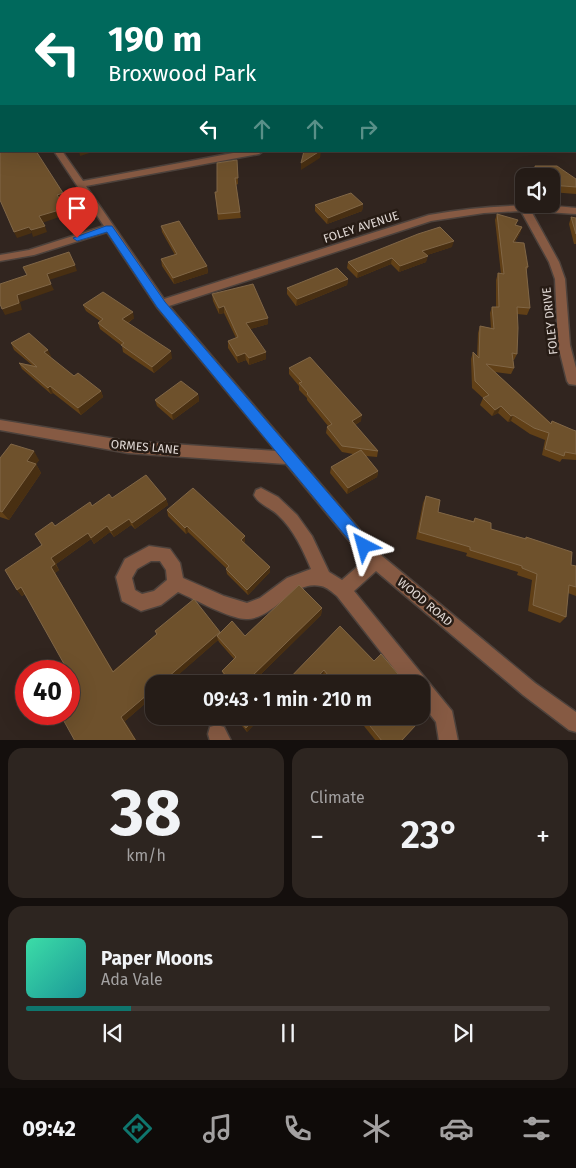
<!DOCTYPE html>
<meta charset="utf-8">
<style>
body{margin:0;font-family:"Fira Sans",sans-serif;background:#2d2520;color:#f1f3f6;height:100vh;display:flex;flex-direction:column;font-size:19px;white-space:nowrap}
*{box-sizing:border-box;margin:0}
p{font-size:16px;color:#a3a1a1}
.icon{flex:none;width:28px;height:28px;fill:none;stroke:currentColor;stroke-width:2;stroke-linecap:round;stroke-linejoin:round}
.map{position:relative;height:740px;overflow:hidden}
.drawer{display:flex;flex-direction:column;gap:8px;padding:8px;background:#140f0d;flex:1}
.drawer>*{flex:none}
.top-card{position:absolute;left:0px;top:0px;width:576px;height:152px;box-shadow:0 5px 20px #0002,0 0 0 1px #423a36;background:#00695c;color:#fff;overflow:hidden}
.tools{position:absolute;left:515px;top:168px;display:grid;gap:10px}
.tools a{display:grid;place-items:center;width:45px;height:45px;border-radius:10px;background:#251c17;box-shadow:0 5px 20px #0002,0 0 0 1px #423a36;font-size:25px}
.speed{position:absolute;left:15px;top:660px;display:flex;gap:10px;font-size:25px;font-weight:700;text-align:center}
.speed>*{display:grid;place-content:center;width:65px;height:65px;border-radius:50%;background:#251c17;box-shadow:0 5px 20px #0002,0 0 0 1px #423a36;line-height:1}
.speed .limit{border:8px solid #d22;background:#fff;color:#111}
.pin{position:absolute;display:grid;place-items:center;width:42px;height:42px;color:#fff;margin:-51px -21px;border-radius:50% 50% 50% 0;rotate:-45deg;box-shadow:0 0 5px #0007}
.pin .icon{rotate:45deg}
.me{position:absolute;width:55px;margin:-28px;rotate:321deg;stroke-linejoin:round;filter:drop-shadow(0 0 4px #0008)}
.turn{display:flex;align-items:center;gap:18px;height:105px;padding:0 25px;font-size:22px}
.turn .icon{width:65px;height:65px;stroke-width:2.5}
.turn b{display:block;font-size:35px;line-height:42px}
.lanes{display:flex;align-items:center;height:48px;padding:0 25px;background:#0003;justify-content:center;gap:25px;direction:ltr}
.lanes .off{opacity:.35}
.big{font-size:38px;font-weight:600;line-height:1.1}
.drawer .card{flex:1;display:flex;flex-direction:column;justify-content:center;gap:8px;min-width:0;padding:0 18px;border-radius:15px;background:#2d2520}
.drawer .dial{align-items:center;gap:0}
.dial b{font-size:65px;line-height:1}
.song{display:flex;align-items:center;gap:15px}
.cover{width:60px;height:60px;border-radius:8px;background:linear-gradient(135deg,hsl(160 70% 55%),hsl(180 70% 35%))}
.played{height:5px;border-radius:2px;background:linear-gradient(90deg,#0f766e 20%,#423a36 20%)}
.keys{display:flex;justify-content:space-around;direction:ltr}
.heat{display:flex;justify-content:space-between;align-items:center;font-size:28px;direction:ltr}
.drawer .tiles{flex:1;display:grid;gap:8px;grid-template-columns:1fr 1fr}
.card:last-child{grid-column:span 2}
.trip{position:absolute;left:145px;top:675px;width:285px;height:50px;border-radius:15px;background:#251c17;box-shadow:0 5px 20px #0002,0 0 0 1px #423a36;font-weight:600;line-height:50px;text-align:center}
.tabs{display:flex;height:80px;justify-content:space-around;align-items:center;background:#0f0b09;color:#a3a1a1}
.tabs .icon{width:35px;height:35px}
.tabs .selected{color:#0f766e}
.tabs b{font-size:22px;color:#f1f3f6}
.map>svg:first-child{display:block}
</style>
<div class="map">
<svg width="576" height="741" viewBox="0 0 576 741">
<rect width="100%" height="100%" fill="#31251f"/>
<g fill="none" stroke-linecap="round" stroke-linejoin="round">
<g stroke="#4d423c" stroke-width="3">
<g id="minor">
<path d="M111 0H117L118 1H112Z"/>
<rect x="575" y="33" width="1" height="4"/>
<rect x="0" y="60" width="1" height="6"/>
<rect x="575" y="88" width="1" height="5"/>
<path d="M54 151H62L83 181 244 151H263L259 154 86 186 164 299 429 215C479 206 526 203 576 208V214L531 211 559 262 565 279 570 345 576 368V385L569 384 567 381 558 345 555 279 549 262 521 211 484 213 431 221 169 306 382 556 535 683 576 712V732L569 730 523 695 376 571 354 591 452 711 458 741H439L436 722 421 703V684H406L337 596C332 592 327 587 321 586 292 579 275 619 246 619 230 619 194 599 178 592L161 605 141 611 122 601 116 577 125 559 149 546 170 549 180 563 183 578 224 596 247 603 260 598 287 578 311 569C303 550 294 530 278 515 271 508 258 504 254 495L256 490 261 488 278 497 297 515 312 536 329 572 342 580 365 560 286 464 128 453 0 430V420L128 441 276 451 157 307 107 232 34 255 0 261V255L29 250 104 226ZM151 561H160L166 570 167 580 154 591 142 594 135 590 132 578 137 569Z"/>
<path d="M217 725 224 727 231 741H210L208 734 210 727Z"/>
</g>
</g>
<use href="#minor" fill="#865a43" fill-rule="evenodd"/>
</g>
<g fill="#614017">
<path d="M397 0H456L453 1H401Z"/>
<path d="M237 160 238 184 236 185 241 218 218 220 215 192H217Z"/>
<path d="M535 166 576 179V194L551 192V176H533L532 173Z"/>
<path d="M363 204 362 211 327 224 315 211V205Z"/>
<path d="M497 214 518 220 516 225 522 227 520 233 515 242 528 267 526 272 530 308 527 315 517 314V354L514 360H513L514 368 511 374 495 372 551 423 552 421 573 430 576 431V460L562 459 560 462 542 455 545 440 530 434 511 421 508 422 498 413 492 416 480 405 483 398 472 388 471 359 473 352 477 356 478 333 480 326 491 328 490 313 492 307H496V280L498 273 501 274 495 220Z"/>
<path d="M571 217 576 218V244H574L569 224Z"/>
<path d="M161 226 207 266 208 273 174 284 162 266 161 259 175 255 162 232Z"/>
<path d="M452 247 427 255 426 262 399 272 391 264 357 278 347 268 348 262Z"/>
<path d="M348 279 347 285 296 306 287 294V288Z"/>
<path d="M212 294 268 318V324L250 329 266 359 249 365 246 360 238 363 228 348V341L236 338 224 313 219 314 213 301Z"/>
<path d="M83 305 134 318 128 323 172 358 154 373 123 352 122 346 100 329 98 323 100 321 86 311Z"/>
<path d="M11 343 51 356 50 357 74 376 101 391 103 397 81 415 53 393 51 394 22 369 19 363 32 365 14 350Z"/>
<path d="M289 368 361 421 355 425 378 451 377 457 366 456 378 471 377 477 347 494 330 473 331 467 353 454 342 452 326 433 327 427 328 426 307 400V398L299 390V386L289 374Z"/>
<path d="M198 394 199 401 173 420 157 406 155 400Z"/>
<path d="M0 458 39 460 36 464 41 473 9 520 0 517Z"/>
<path d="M426 496 438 512 473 521 475 518 491 529 525 539 526 537 571 565 576 566V596L568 593 566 617 560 623 528 611 532 580 517 575 518 572 466 556 467 553 416 539 423 503Z"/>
<path d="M112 498 166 499 168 505 135 529 131 525 114 537 110 532 94 544 91 539 56 564 59 570 55 573 113 671 157 634 155 631 220 633 245 636 322 608 321 615 252 683V684H230L224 676 222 671 234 659 219 642 218 640 125 721 25 594 22 596 17 590 42 545 55 526 92 506Z"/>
<path d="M167 510 245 541 244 543 270 567V572L248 595 227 574 226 569V568L188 532 186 534 168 516Z"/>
<path d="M340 626 374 661 398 674 396 680 392 684H329L323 675 315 684H284Z"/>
<path d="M234 716H262L247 732Z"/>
<path d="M269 716H285L277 725Z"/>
<path d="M356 716H409L416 725 402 741H376Z"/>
</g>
<g fill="#482f12">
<path d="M447 0H456L453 1H445Z"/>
<path d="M79 151H96L80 156Z"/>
<path d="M320 151H321L320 158 301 170V163Z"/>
<path d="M63 193 65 199 59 201 57 195Z"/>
<path d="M363 204 362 211 327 224 328 218Z"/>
<path d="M66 208 68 214 42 223 39 216Z"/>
<path d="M45 226 47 232 33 237 31 230Z"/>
<path d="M29 227 32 233 17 238 14 232Z"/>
<path d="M522 227 520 233 511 249 513 242Z"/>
<path d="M454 241 452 247 421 257 422 251Z"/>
<path d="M428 256 426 262 399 272 400 266Z"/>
<path d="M392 258 391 264 357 278 358 272Z"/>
<path d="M75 265 77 271 49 280 47 274Z"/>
<path d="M207 266 208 273 174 284 173 278Z"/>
<path d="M348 279 347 285 296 306 297 299Z"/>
<path d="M51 284 54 290 20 302 22 310 5 315 2 309 17 295Z"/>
<path d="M224 306V313L219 314V308Z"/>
<path d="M133 312 134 318 124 325 122 319Z"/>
<path d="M268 318V324L247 330 246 323Z"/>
<path d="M48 350 51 356 47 358 44 352Z"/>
<path d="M171 351 172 358 154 373 152 367Z"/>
<path d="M266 352V359L249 365V358Z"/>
<path d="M245 353 246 360 238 363 237 356Z"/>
<path d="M50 386 53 393 51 394 48 388Z"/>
<path d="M101 391 103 397 81 415 78 408Z"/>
<path d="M198 394 199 401 173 420 172 414Z"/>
<path d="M501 406 498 413 492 416 495 410Z"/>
<path d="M362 415 361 421 351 427 352 421Z"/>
<path d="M513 415 511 421 508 422 511 416Z"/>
<path d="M34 451 39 460 32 470 27 461Z"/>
<path d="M36 464 41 473 9 520 2 512Z"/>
<path d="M378 471 377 477 347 494 348 488Z"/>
<path d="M166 499 168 505 135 529 132 523Z"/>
<path d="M129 519 131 525 114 537 111 531Z"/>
<path d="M107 526 110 532 94 544 91 538Z"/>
<path d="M187 526 188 532 186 534 185 528Z"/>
<path d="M88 533 91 539 56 564 51 558Z"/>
<path d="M245 536V541L241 545V540Z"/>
<path d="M55 564 59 570 55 573 116 676 113 672 51 567Z"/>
<path d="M270 567V572L248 595 247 590Z"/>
<path d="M21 587 26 593 22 596 17 590Z"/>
<path d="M322 608 321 615 251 684 249 679Z"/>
<path d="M220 632 217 636 218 640 168 684H160Z"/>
<path d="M324 670 323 675 315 684H311Z"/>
<path d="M398 674 396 680 392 684H389Z"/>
<path d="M154 689V696L125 721 137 741H136L121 717Z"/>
<path d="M257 716H262L247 732 246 728Z"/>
<path d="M281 716H285L277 725V720Z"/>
</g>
<g fill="#6e512c" stroke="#806646">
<path d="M0 0H68L69 1H1V22L0 20Z"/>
<path d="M124 0H368L367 1H125Z"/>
<path d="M413 0H447L445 1H417Z"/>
<path d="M527 0H576V28L575 29V1H525Z"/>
<path d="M0 96 1 97V106L0 107Z"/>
<path d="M0 117 1 118V151H36L63 193 57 195 66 208 39 216 45 226 31 230 29 227 14 232 0 200V151L1 150H0Z"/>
<path d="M304 151H320L301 163Z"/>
<path d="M237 160 238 178H235L240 212 218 214 215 192H217V163Z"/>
<path d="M535 166H557L576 179V187L551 185V176H536Z"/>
<path d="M351 193 363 204 328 218 315 205Z"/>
<path d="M497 214 518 220 515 225 522 227 513 242 524 243 528 267H526L530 308 517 307 518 328 517 354 512 353 514 368 486 364 551 424 552 421 573 430 576 431V454L565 452 564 456 545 449 549 433 534 428 513 415 511 416 501 406 495 410 483 398 489 395 475 381 473 352 479 358 480 326 494 329 492 307H499L498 273 504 274Z"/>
<path d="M571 217 576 218V234Z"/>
<path d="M179 221 207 266 173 278 161 259 177 254 161 226Z"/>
<path d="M440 227 454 241 422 251 428 256 400 266 392 258 358 272 348 262 418 234Z"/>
<path d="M69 252 75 265 47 274 51 284 17 295 19 303 2 309 0 304V284L27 275 23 267Z"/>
<path d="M337 268 348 279 297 299 287 288Z"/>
<path d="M253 284 268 318 246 323 266 352 249 358 245 353 237 356 228 341 238 337 224 306 219 308 212 294Z"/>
<path d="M103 292 133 312 122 319 171 351 152 367 121 345 124 343 98 323 103 319 83 305Z"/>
<path d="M29 333 48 350 44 352 74 376 78 373 101 391 78 408 50 386 48 388 19 363 37 367 11 343Z"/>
<path d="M310 357 362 415 352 421 378 451 342 446 327 427 332 424 307 394 308 393 299 383 302 382 289 368Z"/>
<path d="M181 381 198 394 172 414 155 400Z"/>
<path d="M11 444 34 451 27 461 36 464 2 512 0 511V458Z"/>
<path d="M361 450 378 471 348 488 331 467Z"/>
<path d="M146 475 166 499 132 523 129 519 111 531 107 526 91 538 88 533 51 558 55 564 51 567 113 672 157 634 155 631 194 599 220 632 160 684H154V689L121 717 136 741H75L60 714H69V704L80 694 69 673V671H68L21 587 17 590 5 570 42 545 35 534 52 522 55 526 90 502 92 506 109 494 112 498Z"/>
<path d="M193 488 245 536 241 540 270 567 247 590 226 569 229 566 187 526 185 528 167 510Z"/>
<path d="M426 496 440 500 438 512 474 522 475 518 491 523V529L526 539V537L572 552 571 565 576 566V587L569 585 566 617 533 605 537 574 522 568V566L470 550V547L419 532Z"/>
<path d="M299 585 322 608 249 679 252 684H233L222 671 236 657 217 636 232 621 245 636Z"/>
<path d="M340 626 374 661 381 654 398 674 389 684H335L324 670 311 684H284Z"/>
<path d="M237 716H257L246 728Z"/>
<path d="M273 716H281L277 720Z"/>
<path d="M362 716H409L416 725 401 741H382Z"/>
</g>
<path fill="#1a73e8" stroke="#114b97" d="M106 226H112L165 302 369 541 371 546 369 551 364 553 358 551 157 307 107 232 77 241 73 238Z"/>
<g text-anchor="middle" stroke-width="5" stroke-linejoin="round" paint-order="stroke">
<g font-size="12" fill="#e1d9d5" stroke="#271c15">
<text transform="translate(361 227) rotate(-18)" y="4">FOLEY AVENUE</text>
<text transform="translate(550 321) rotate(-96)" y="4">FOLEY DRIVE</text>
<text transform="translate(145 447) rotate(5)" y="4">ORMES LANE</text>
<text transform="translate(425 602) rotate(40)" y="4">WOOD ROAD</text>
</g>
</g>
</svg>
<div class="tools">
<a><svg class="icon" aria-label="sound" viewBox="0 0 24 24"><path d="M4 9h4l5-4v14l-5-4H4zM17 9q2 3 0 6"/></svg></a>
</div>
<div class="speed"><div class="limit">40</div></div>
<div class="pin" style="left:77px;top:238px;background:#d93025"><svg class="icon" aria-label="arrive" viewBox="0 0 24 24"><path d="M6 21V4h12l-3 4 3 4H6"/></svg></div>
<svg class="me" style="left:364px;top:546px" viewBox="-20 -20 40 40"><path d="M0-17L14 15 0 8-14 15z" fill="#1a73e8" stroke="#fff" stroke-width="4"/></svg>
<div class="trip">09:43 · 1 min · 210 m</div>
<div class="top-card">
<div class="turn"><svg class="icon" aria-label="left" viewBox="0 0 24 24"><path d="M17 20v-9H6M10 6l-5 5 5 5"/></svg><div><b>190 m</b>Broxwood Park</div></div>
<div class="lanes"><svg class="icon" aria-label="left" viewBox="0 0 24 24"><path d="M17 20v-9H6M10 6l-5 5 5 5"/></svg><svg class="icon off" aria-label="ahead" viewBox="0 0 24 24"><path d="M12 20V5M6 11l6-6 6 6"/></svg><svg class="icon off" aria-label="ahead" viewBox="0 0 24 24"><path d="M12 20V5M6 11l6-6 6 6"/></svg><svg class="icon off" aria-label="right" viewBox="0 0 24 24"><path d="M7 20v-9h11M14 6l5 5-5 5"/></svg></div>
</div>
</div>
<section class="drawer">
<div class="tiles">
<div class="card dial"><b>38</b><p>km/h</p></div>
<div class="card"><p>Climate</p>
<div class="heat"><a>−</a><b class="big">23°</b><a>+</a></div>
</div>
<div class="card">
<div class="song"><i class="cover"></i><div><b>Paper Moons</b><p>Ada Vale</p></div></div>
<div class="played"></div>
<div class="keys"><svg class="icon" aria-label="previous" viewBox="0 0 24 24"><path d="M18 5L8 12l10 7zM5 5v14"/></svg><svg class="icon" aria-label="pause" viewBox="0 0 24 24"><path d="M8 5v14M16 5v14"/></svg><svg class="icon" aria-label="next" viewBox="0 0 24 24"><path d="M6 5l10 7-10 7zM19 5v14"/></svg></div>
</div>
</div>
</section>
<nav class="tabs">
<b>09:42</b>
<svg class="icon selected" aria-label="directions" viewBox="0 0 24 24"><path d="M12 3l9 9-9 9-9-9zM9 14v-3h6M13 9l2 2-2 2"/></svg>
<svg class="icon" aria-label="music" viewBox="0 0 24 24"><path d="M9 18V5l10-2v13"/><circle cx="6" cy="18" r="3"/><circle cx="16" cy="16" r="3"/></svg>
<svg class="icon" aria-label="phone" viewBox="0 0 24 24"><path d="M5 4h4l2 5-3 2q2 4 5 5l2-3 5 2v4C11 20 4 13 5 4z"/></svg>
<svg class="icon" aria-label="climate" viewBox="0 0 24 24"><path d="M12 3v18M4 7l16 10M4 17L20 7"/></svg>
<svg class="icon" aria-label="car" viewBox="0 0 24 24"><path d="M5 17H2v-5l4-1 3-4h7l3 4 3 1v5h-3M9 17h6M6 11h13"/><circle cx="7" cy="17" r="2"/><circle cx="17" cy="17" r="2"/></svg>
<svg class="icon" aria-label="filters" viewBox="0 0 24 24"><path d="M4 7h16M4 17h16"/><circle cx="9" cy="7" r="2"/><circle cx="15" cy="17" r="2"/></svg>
</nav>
